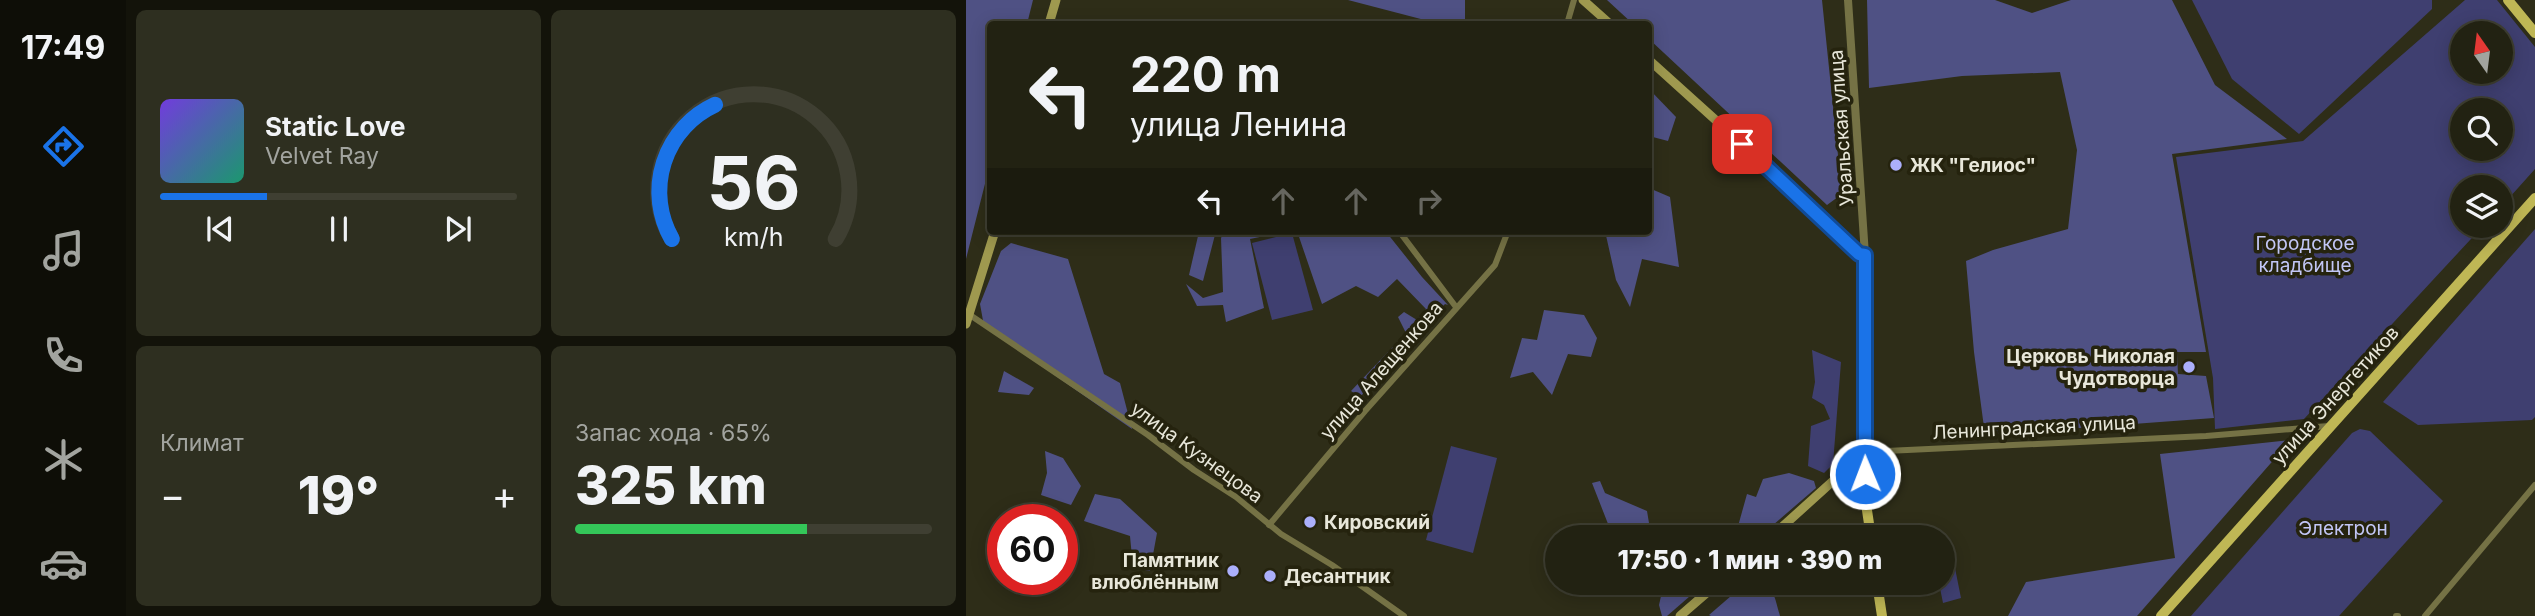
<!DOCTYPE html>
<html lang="ru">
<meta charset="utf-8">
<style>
body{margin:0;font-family:Inter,sans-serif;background:#2e2f20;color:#f1f3f6;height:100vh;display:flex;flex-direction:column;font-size:26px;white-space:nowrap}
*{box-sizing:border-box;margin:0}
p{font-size:23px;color:#a2a49f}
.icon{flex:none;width:38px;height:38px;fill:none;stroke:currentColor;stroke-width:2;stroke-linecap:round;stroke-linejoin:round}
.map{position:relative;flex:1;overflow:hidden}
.sheet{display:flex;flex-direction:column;gap:10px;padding:10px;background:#13130a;width:840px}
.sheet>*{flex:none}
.top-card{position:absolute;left:21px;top:21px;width:665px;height:214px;border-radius:7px;box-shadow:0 4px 18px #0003,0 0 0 2px #3f3f32;background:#222212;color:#f1f3f6;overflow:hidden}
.needle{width:46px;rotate:346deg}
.fabs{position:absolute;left:1484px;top:21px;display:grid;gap:14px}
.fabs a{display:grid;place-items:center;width:63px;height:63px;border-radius:50%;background:#222212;box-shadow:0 4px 18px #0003,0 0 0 2px #3f3f32;font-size:35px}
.speed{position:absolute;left:21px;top:504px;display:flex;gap:14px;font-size:35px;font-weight:700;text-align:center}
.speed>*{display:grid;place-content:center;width:91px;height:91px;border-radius:50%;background:#222212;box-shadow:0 4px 18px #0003,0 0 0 2px #3f3f32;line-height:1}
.speed .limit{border:10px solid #d22;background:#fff;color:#111}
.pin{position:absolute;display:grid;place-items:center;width:60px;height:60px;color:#fff;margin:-30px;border-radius:14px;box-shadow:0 4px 10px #0006}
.me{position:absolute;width:77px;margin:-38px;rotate:359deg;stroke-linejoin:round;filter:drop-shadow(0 0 5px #0008)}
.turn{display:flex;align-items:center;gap:24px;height:147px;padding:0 28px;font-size:32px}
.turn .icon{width:91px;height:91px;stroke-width:2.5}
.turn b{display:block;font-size:49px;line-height:60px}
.lanes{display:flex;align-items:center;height:66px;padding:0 28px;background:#0003;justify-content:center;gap:35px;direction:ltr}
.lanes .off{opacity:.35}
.big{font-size:52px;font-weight:800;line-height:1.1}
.sheet .tile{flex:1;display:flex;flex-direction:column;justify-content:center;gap:10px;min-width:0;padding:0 24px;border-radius:10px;background:#2e2f20}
.sheet .dial{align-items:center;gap:0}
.dial svg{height:182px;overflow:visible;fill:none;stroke:#3f3f32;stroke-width:7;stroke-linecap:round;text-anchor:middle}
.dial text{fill:#f1f3f6;stroke:none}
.song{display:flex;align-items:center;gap:21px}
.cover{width:84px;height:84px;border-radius:10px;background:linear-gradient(135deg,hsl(260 70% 55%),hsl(160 70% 35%))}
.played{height:7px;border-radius:4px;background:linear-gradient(90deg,#1a73e8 30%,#3f3f32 30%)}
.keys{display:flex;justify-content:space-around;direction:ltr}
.heat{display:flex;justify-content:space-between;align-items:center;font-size:38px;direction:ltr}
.charge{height:10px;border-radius:5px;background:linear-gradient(90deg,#34c759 65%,#3f3f32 0)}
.sheet .tiles{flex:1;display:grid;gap:10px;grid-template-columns:repeat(2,1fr)}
.trip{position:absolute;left:579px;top:525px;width:410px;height:70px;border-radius:35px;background:#222212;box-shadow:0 4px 18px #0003,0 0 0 2px #3f3f32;font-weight:800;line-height:70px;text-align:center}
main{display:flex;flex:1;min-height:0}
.menu{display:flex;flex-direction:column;width:126px;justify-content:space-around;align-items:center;background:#0e0e07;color:#a2a49f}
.menu .icon{width:49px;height:49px}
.menu .active{color:#1a73e8}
.menu b{font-size:32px;color:#f1f3f6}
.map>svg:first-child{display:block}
</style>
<main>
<nav class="menu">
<b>17:49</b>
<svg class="icon active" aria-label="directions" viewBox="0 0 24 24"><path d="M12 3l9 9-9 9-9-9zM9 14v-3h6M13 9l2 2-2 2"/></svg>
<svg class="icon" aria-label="music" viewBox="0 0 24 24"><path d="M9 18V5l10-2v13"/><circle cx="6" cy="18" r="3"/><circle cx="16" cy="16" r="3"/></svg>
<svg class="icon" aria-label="phone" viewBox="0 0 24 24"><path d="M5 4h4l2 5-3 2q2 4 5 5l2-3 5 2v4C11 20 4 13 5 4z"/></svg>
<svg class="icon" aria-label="climate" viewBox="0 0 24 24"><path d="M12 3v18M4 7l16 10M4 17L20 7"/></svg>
<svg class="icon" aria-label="car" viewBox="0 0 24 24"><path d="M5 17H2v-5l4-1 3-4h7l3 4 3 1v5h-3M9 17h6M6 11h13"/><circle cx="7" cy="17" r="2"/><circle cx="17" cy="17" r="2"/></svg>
</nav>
<section class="sheet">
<div class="tiles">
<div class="tile">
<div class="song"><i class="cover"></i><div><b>Static Love</b><p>Velvet Ray</p></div></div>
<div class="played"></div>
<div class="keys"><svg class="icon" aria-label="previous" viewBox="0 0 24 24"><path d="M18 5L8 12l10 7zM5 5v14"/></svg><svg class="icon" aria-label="pause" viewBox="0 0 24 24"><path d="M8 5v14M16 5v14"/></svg><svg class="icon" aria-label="next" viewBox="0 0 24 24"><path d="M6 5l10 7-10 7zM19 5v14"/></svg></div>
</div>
<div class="tile dial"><svg viewBox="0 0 100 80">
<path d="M14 69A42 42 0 1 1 86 69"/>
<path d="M14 69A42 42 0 0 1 33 10" stroke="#1a73e8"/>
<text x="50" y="56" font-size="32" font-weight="700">56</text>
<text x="50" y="72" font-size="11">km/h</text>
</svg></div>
<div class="tile"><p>Климат</p>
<div class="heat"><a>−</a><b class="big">19°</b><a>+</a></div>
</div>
<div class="tile"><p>Запас хода · 65%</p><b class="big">325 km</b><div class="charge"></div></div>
</div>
</section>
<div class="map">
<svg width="1569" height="616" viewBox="0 0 1569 616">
<rect width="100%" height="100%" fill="#2e2d18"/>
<g fill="#3f3f70" fill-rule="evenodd">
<path d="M1226 0H1466V9L1333 134 1266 79Z"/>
<path d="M1499 0H1531L1569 47V169L1535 207V187H1496V226H1517L1338 419 1249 429 1247 378 1210 157 1337 141ZM1496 33H1535V72H1496ZM1496 110H1535V149H1496Z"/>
<path d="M1569 229V417L1566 420 1452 425 1417 402Z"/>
<path d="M326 233 347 310 306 320 286 243Z"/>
<path d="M846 350 875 362 867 464 858 473 842 466 845 426 864 419 858 405 846 398 849 382Z"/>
<path d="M1394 429 1404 431 1477 501 1373 616H1225L1386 433Z"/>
<path d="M485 446 531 458 507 553 460 540Z"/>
<path d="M988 563 995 598 977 603 973 583H976L977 567Z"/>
</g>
<g fill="#4f5184">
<path d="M0 0H67L61 24H24V164L0 259Z"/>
<path d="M382 0H499V24H474Z"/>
<path d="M641 0H856L876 194 861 205 683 39 682 24H667Z"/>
<path d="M901 0H1029L1066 13 1105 0H1206L1249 85 1321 139 1206 154 1240 352H1211L1212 374 1240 376 1248 418 1019 435 1008 352 1000 261 1027 250 1102 229 1111 150 1094 72 996 76 903 88Z"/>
<path d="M682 88 710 117 702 141 683 136Z"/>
<path d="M683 188 704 197 713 267 676 259 664 307 650 280 639 231H682Z"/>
<path d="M230 231H250L237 281 223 275 232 236Z"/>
<path d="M259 231H324L284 239 298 308 260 322 257 305 231 306 220 284 237 298 257 292 255 238Z"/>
<path d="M331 231 421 233 456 277 482 305 479 304 394 397 385 391 440 333 432 317 438 312 451 320 460 309 431 279 412 297 390 286 356 304Z"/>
<path d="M45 243 102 259 138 374 154 383 166 429 18 326 14 304 35 251Z"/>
<path d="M578 310 618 315 631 338 625 357 602 354 586 395 567 372 544 378 556 338 571 340Z"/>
<path d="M38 371 68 388 63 395 32 392Z"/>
<path d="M1325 440 1171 616H1042L1060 582 1209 558 1194 454Z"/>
<path d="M79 451 97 458 115 486 105 505 75 495 81 473Z"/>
<path d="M823 473 848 481 850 488 793 537H769L781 494 790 497 797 479Z"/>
<path d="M634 481 639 493 681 511 683 523 660 537H645L646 534 626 483Z"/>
<path d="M129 494 154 499 191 533 184 571 167 568 164 536 118 521Z"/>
<path d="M698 583H739L701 616H696L693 605Z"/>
<path d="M780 583C808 583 807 591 814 616H745L743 615Z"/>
</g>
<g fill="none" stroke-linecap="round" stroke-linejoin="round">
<g stroke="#757245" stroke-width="6">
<path d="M601 24 608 0"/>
<path d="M433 231 490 307"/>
<path d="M4 315 182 435 228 470 270 497 315 534 366 565 438 616"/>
<path d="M899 452 1240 436 1363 426"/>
<path d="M303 525 399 411 529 265 542 231"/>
<path d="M1430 616H1432"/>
<path d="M1459 616 1569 485"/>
</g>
<path stroke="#757245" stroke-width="8" d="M882 0 899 255"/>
<g stroke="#9f994f" stroke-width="9">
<path d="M617 0 644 24"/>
<path d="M83 24 90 0"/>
<path d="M682 59 825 188 893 254 899 255V452L805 537"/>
<path d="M0 324 29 231"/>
<path d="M714 616 752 583"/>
</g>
<g stroke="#bfb755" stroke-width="10">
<path d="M1542 0 1569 33"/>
<path d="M899 452V497L905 537"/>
<path d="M911 583 916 616"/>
<path d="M1195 616 1569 198"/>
</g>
</g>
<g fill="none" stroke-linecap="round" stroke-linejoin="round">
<g stroke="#114b97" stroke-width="18">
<path id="route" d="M776 144 893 254 899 255V474"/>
</g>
<use href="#route" stroke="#1a73e8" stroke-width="12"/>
</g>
<g fill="#abaffb" stroke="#25230e" stroke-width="2.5">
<circle cx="930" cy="165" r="7"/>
<circle cx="1223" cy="367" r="7"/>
<circle cx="344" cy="522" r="7"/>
<circle cx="267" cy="571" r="7"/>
<circle cx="304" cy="576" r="7"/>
</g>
<g text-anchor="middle" stroke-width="7" stroke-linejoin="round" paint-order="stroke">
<g font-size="19" fill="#e8e7da" stroke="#25230e">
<text transform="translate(875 128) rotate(-94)" y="7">Уральская улица</text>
<text transform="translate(415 370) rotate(-49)" y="7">улица Алещенкова</text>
<text transform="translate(1369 395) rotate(-48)" y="7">улица Энергетиков</text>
<text transform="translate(1068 427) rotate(-3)" y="7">Ленинградская улица</text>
<text transform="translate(231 452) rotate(36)" y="7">улица Кузнецова</text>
</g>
<g font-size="19" font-weight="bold" fill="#e8e7da" stroke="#25230e" text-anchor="start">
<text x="944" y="172">ЖК "Гелиос"</text>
<text x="1209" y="363" text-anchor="end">Церковь Николая<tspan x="1209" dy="22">Чудотворца</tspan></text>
<text x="358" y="529">Кировский</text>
<text x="253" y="567" text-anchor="end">Памятник<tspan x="253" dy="22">влюблённым</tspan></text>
<text x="318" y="583">Десантник</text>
</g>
<g font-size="19" fill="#c2c6f6" stroke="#25230e">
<text x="1339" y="250">Городское<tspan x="1339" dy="22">кладбище</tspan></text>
<text x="1377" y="535">Электрон</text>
</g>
</g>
</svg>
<div class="fabs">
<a><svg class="needle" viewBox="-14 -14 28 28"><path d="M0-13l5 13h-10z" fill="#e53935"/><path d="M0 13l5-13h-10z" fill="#a2a49f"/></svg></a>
<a><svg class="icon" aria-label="search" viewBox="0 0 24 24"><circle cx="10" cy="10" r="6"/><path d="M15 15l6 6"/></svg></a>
<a><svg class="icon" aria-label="layers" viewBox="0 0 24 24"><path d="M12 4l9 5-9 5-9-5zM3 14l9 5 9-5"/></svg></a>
</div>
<div class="speed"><div class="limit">60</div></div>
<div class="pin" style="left:776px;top:144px;background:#d93025"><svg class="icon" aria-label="arrive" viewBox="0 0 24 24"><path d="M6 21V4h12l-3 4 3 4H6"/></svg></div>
<svg class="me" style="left:899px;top:474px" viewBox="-20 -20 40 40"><circle r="17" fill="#1a73e8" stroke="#fff" stroke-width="3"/><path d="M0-11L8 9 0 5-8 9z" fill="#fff"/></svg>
<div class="trip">17:50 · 1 мин · 390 m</div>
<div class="top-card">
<div class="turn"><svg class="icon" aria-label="left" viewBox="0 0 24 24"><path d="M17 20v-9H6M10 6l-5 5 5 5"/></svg><div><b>220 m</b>улица Ленина</div></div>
<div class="lanes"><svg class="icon" aria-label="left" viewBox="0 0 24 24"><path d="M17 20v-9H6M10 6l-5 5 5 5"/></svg><svg class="icon off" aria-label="ahead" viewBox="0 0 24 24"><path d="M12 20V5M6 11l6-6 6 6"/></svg><svg class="icon off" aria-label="ahead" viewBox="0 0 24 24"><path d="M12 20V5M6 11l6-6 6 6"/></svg><svg class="icon off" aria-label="right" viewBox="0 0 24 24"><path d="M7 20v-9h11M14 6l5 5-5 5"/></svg></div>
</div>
</div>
</main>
